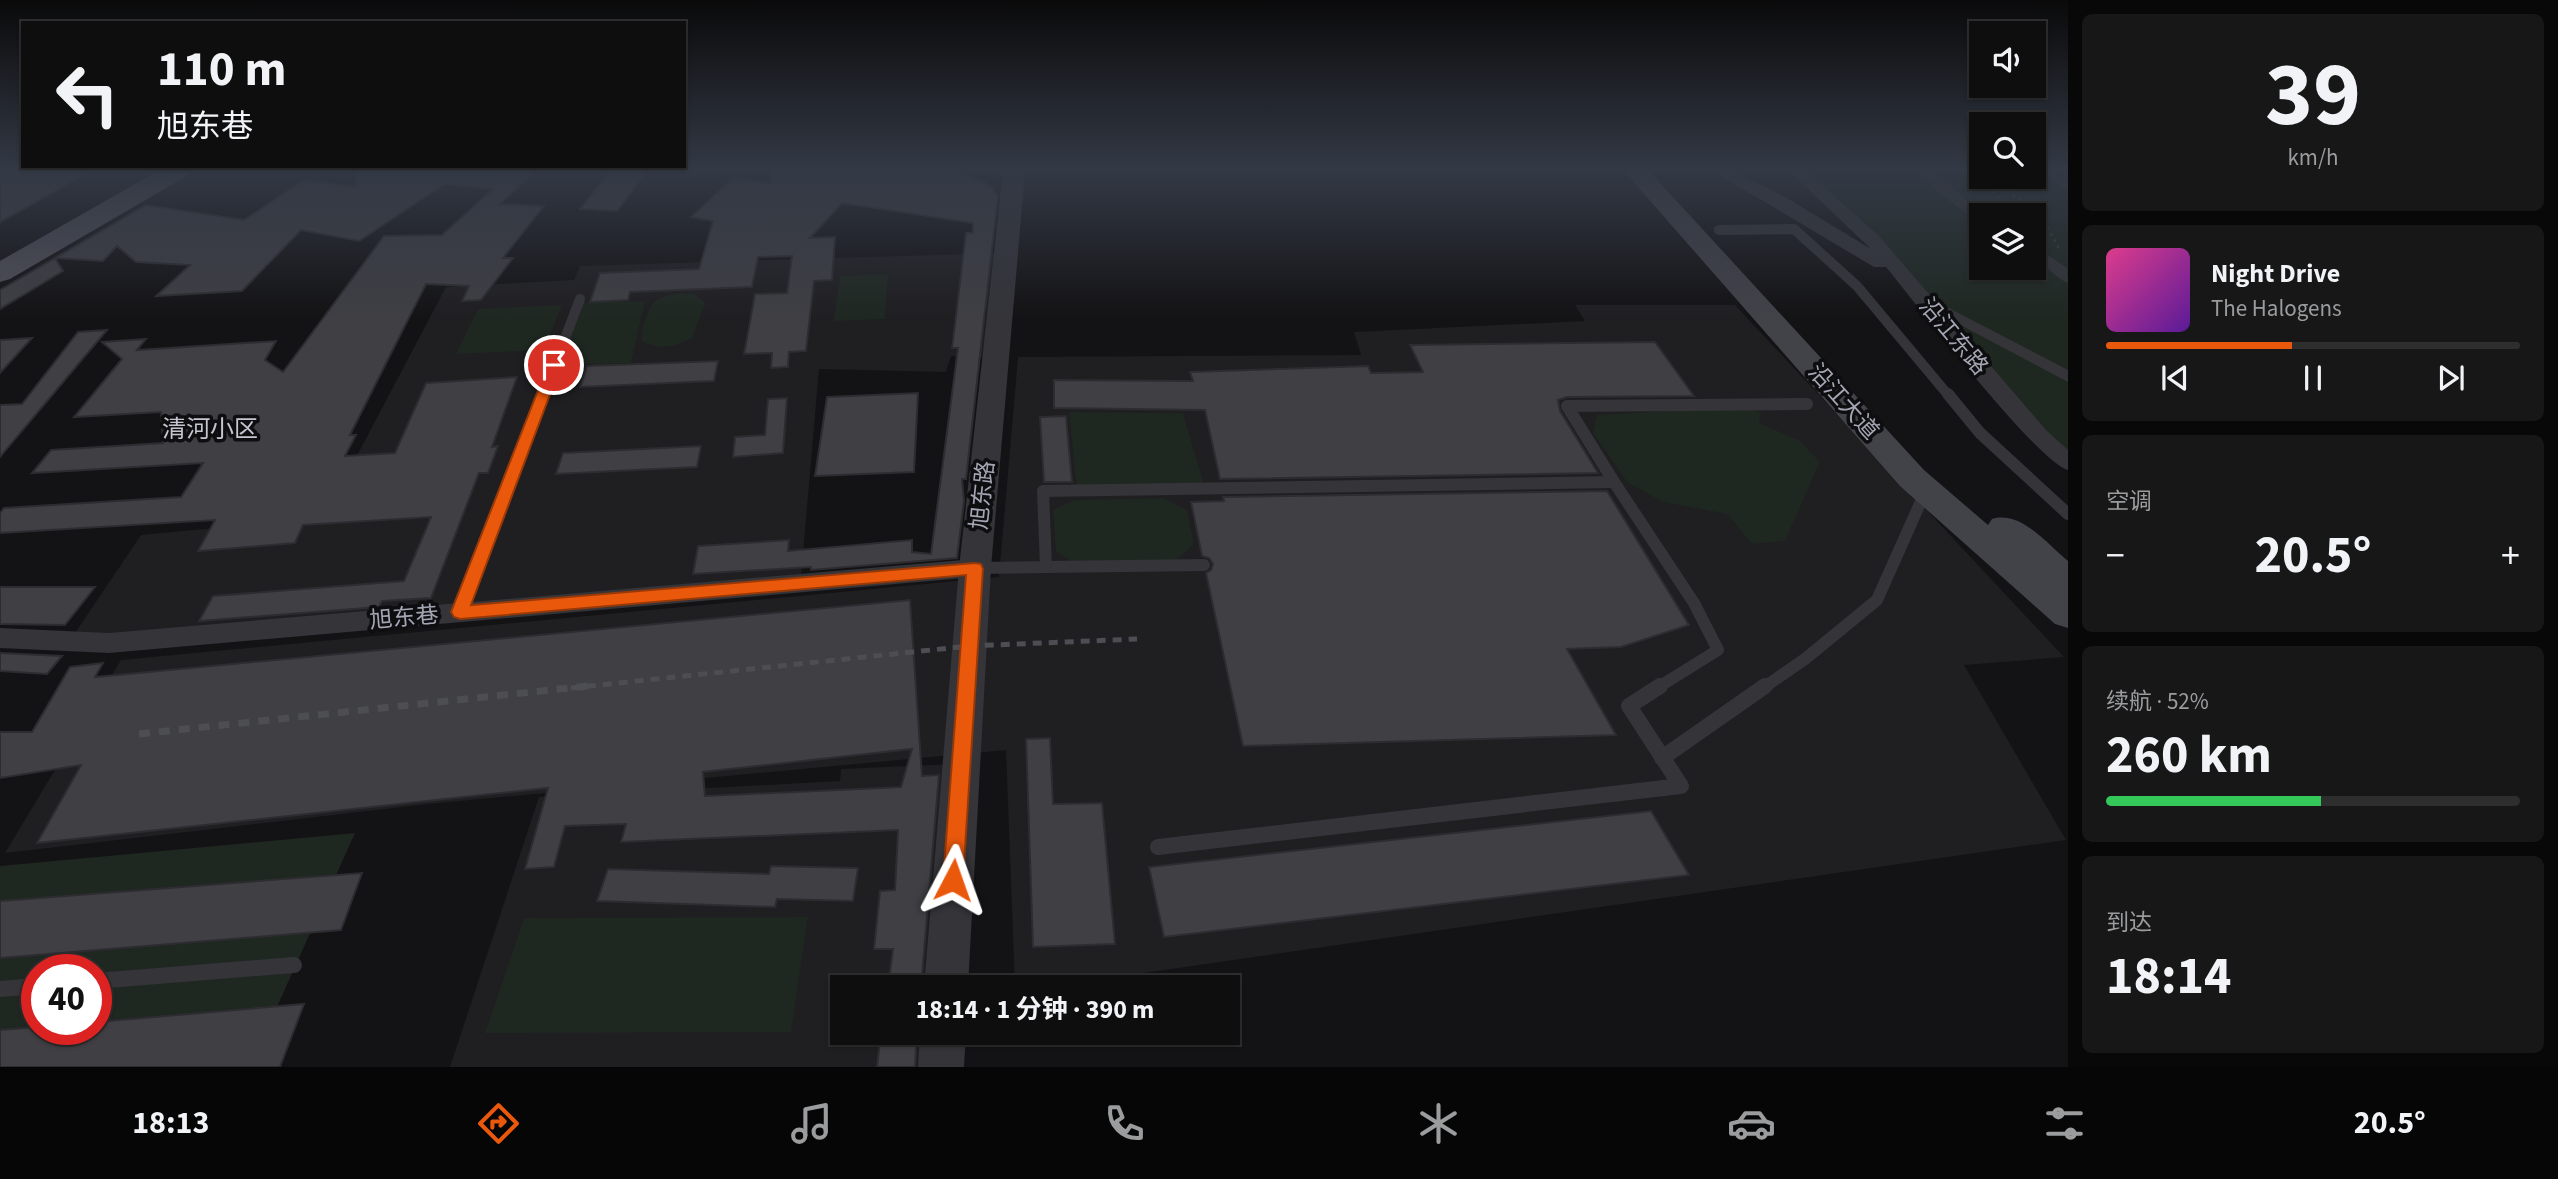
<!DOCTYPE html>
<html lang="zh">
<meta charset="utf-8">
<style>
body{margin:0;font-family:"Source Sans 3","Noto Sans SC",sans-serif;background:#171718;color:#f1f3f6;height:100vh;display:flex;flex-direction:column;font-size:26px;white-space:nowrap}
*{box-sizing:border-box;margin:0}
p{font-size:23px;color:#9b9c9e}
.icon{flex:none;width:38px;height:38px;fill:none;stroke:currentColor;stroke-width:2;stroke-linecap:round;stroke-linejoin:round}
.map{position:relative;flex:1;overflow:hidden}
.sheet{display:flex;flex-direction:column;gap:14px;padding:14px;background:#080808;width:490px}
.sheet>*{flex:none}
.banner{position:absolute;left:21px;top:21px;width:665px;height:147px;border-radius:0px;box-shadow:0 2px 5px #0004,0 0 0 2px #2e2e2f;background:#0e0e0f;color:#f1f3f6;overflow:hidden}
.buttons{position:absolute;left:1969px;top:21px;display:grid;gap:14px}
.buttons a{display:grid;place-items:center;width:77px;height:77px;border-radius:0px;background:#0e0e0f;box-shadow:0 2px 5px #0004,0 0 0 2px #2e2e2f;font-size:35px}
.speed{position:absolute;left:21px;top:954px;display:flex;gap:14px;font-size:35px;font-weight:700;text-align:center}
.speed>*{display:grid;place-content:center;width:91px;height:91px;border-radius:50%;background:#0e0e0f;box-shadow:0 2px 5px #0004,0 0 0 2px #2e2e2f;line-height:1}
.speed .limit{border:10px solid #d22;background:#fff;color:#111}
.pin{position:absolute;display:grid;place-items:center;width:60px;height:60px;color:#fff;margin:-30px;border:4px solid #fff;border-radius:50%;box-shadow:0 2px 7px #0007}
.me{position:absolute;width:77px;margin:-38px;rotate:4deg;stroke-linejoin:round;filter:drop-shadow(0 0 5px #0008)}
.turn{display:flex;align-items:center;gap:24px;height:147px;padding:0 21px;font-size:32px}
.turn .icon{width:91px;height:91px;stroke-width:2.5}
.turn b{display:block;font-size:49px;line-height:60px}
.big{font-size:52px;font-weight:700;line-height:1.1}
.sheet .card{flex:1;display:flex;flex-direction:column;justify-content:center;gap:10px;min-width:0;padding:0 24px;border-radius:10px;background:#171718}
.sheet .dial{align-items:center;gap:0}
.dial b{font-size:91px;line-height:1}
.song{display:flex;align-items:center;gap:21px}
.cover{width:84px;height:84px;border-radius:10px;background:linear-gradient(135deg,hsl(330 70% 55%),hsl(270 70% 35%))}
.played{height:7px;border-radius:4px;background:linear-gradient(90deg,#ea580c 45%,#2e2e2f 45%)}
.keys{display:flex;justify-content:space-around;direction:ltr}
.heat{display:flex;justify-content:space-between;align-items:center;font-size:38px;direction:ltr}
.charge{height:10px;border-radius:5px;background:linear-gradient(90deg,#34c759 52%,#2e2e2f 0)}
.trip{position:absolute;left:830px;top:975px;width:410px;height:70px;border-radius:0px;background:#0e0e0f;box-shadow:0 2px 5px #0004,0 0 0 2px #2e2e2f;font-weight:700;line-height:70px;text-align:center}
.dock{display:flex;height:112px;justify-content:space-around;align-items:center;background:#060606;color:#9b9c9e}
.dock .icon{width:49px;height:49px}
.dock .active{color:#ea580c}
.dock b{font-size:32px;color:#f1f3f6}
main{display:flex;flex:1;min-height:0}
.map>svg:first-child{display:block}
</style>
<main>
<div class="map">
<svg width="2068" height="1067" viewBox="0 0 2068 1067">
<rect width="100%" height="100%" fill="#131214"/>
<g fill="#1f1e21">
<path d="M1000 253 982 358 951 356 946 372 819 369 801 576 124 634 75 633 141 535 324 518 446 287 574 280 580 266Z"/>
<path d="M1575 305H1735L2064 657 1964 665 2066 840 1046 987H1015L1006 750 428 804 5 853 121 660 999 577 1018 357 1361 355 1354 332 1585 321Z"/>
<path d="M956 764 935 987H842V1032L931 1033 928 1067H450L539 797 840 781 841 769Z"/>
</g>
<g fill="#1f2721" fill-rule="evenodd">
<path d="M1797 171H1981V177H2034V171H2068V463L1873 240ZM1981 215H2034V268H1981Z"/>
<path d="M888 274 885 319 834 321 840 276Z"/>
<path d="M681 293 695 294 705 303 692 338C675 347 660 351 642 341 641 334 642 331 644 324 652 299 656 297 681 293Z"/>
<path d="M645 301 631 363 554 365 578 303Z"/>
<path d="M562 305 544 350 456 354 478 309Z"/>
<path d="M1738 407 1761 412 1759 423 1799 440 1820 462 1785 541 1752 544 1727 514 1663 502 1627 482 1593 433 1597 415Z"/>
<path d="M1069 412 1183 413 1205 488 1077 490Z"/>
<path d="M1163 498 1187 510 1194 544 1175 561 1075 564 1056 551 1053 510 1074 500Z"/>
<path d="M355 833 250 1067H0V866ZM37 970H96V1029H37Z"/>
<path d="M808 917 791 1032 485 1033 524 918Z"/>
</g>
<g fill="#3f3f44" stroke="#2d2c30" stroke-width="2" fill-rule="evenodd">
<path d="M0 171H91L0 222Z"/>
<path d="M358 171H536L500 204 544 206 503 258H513L481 300 462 301 469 286 426 284 350 435H356L345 456 395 453 426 383 517 377 492 447 498 446 488 473H479L431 598 382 601 379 607 199 621 213 596 404 581 431 517 303 525 295 543 198 551 215 520 0 533V513L4 508 181 497 203 463 32 473 51 450 163 443 161 412 74 417 122 359 102 342 146 339 137 350 276 341 265 360 283 372 384 236 442 235 493 189 445 184 359 241 301 230 242 291 156 296 190 265 136 262 117 246 103 261 55 258 63 271 0 309V290L146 205 244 220 304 180 356 187Z"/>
<path d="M610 171H647L617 211 580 209Z"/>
<path d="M771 171H939L964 175 984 182 991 187 998 196 966 479H962L964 501 957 558 811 570V567L693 574 698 546 789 540 788 551 912 540V552L931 554 958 348H952L966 233H973V223L842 203 810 238 835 237 832 280 814 281 806 351 789 352 788 367 771 368 772 353 744 354 755 294 787 293 792 256 758 257 752 287 630 292 628 300 590 302 600 273 699 269 713 221 691 217 734 177 770 183Z"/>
<path d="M107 330 0 457V405L22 404 78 332Z"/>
<path d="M32 338 0 373V340Z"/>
<path d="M1655 342 1694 396 1567 397 1558 400 1560 411 1598 473 1220 479 1205 410 1054 408V380L1193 381 1190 372 1368 366 1371 373 1423 372 1410 345Z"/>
<path d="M718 361 714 381 580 387 587 366Z"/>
<path d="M918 393 914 472 815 476 827 397Z"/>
<path d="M787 398 783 453 733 457 735 437 765 435 768 399Z"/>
<path d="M1066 416 1072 482H1044L1040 417Z"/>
<path d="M701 446 697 467 556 474 563 453Z"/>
<path d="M1607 491 1689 625 1621 647 1567 649 1616 735 1243 746 1206 573 1211 570 1213 564 1209 558 1202 556 1191 502 1224 501 1223 497Z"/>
<path d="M0 587H95L65 625 0 624Z"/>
<path d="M910 600 922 776 939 775 921 987H888L893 949H874L880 891 895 890 898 830 621 842 626 824 565 826 554 867 525 869 548 788 37 843 81 765 0 778V732H32L70 667 103 663 95 677ZM912 749 901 787 705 796 703 772Z"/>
<path d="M0 653 62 656 47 674 0 671Z"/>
<path d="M1050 738 1053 804 1102 803 1115 944 1033 947 1026 739Z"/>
<path d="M1651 811 1689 875 1164 937 1149 867Z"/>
<path d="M771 866 858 868 853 901 777 899 775 907 597 901 608 869 769 874Z"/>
<path d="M362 873 341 930 0 958V901Z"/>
<path d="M304 1004 280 1067H0V1030L37 1027 96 1029V1022Z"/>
<path d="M881 1032H917L915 1067H877Z"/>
</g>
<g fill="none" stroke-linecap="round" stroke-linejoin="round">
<g stroke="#3a3a40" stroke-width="2.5" stroke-dasharray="2.5 4.5" stroke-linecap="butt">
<path d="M1962 171 2007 191 2039 212 2060 250"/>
<path d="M1982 182 2000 199 2004 213 2001 215"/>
</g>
<g stroke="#343439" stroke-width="10">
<path d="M1719 230 1794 229 1857 286 1949 396"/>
<path d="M543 396 580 299"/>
</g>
<g stroke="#343439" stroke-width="12">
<path d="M1948 394 1980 433 2068 514"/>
<path d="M1614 482 1694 603 1718 650 1657 688"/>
<path d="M1046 567 1204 565"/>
<path d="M975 568 1046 567 1043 491 1614 482 1567 406 1807 404"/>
<path d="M460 612 543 394"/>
<path d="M1763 688 1805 659 1877 600 1926 490"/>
</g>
<g stroke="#343439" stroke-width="16">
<path d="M1662 758 1765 686"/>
<path d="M1158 847 1681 786 1629 706 1660 686"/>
<path d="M96 981 294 965"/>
<path d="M0 989 37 986"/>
</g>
<g fill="#343439" fill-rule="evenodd">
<path d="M1920 171H1933L1984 215H1981V224L1938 192Z"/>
<path d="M2039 171H2053L2068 182V192Z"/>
<path d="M2034 246 2067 268 2068 283C2057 279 2044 264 2034 256Z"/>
<path d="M1922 294 2068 370V382L1917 302 1914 299Z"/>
</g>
<g fill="#343439" fill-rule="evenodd">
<path d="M1713 171H1733L1787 198 1871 249 1789 171H1806L1879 236 2046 430 2068 450V470C2038 463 1914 301 1886 267H1874Z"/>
<path d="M975 559 984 562 988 568 984 574 975 577 109 653 0 648V628L109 633Z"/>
</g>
<g fill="#343439" fill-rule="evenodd">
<path d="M1003 171H1025L991 568 968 987H924L959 568Z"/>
<path d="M920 1032H966L964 1067H918Z"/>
</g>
<path fill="#424249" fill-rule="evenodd" d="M1624 171H1649L1924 470 1988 525 1992 519C2021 510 2047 544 2068 561V628L2055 624 1900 486Z"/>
<path fill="#505058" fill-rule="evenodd" d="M158 171H189L185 177 10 279 0 282V261Z"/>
<path stroke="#4d4d54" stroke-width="5" stroke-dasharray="9 7" stroke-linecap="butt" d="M571 688 969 646 1137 639"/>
<path stroke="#4d4d54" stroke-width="7" stroke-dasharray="11 9" stroke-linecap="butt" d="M139 734 588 686"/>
</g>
<linearGradient id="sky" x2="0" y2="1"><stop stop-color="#0a0a0b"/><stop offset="0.53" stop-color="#333945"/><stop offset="1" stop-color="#333945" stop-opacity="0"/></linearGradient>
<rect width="2068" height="320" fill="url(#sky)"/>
<path fill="#ea580c" stroke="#983908" stroke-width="2" d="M554 361 561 365 471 605 975 563 981 564 983 569 963 880 960 887 953 889 946 887 943 880 966 575 460 619 454 617 451 612 548 365Z"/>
<g text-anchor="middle" stroke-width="7" stroke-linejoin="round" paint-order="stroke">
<g font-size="23" fill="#a4a6b4" stroke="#0e0d0f">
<text transform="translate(1954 336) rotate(50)" y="8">沿江东路</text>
<text transform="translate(1844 401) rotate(48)" y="8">沿江大道</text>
<text transform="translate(982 495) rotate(-84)" y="8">旭东路</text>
<text transform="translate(404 617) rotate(-5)" y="8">旭东巷</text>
</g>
<g font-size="24" fill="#c5c6d0" stroke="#0e0d0f">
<text x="210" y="437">清河小区</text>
</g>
</g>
</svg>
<div class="buttons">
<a><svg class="icon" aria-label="sound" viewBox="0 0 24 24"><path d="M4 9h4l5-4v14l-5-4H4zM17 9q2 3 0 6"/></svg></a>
<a><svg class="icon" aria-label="search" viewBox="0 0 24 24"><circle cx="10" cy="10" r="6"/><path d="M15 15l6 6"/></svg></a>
<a><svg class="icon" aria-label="layers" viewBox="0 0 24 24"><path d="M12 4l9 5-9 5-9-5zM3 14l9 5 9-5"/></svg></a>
</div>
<div class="speed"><div class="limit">40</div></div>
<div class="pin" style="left:554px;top:365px;background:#d93025"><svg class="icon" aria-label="arrive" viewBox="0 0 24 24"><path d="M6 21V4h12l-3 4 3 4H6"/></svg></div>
<svg class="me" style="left:953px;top:880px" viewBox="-20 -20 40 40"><path d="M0-17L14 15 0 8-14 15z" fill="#ea580c" stroke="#fff" stroke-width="4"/></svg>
<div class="trip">18:14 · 1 分钟 · 390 m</div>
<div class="banner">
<div class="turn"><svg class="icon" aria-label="left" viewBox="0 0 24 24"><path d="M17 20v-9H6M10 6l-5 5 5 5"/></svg><div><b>110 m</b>旭东巷</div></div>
</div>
</div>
<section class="sheet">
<div class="card dial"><b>39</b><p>km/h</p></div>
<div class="card">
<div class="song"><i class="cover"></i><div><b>Night Drive</b><p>The Halogens</p></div></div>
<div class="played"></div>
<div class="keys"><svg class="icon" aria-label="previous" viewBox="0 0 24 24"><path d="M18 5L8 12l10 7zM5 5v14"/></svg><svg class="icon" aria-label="pause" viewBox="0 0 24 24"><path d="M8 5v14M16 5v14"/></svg><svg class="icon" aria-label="next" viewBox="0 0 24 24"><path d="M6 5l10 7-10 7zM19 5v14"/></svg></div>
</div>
<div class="card"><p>空调</p>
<div class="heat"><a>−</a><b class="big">20.5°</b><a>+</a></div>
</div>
<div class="card"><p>续航 · 52%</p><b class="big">260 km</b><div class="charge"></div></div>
<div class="card"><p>到达</p><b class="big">18:14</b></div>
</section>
</main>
<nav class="dock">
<b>18:13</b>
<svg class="icon active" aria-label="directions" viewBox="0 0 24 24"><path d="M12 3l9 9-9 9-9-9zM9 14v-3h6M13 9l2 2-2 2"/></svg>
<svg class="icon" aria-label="music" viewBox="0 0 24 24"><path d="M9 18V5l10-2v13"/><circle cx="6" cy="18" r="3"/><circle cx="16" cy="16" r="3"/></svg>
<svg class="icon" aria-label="phone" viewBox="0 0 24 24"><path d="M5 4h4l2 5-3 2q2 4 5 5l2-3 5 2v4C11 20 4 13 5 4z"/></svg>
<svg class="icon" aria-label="climate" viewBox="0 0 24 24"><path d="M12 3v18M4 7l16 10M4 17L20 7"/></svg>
<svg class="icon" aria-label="car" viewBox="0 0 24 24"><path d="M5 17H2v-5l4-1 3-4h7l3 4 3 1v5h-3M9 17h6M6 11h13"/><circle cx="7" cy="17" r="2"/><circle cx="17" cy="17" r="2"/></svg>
<svg class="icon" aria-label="filters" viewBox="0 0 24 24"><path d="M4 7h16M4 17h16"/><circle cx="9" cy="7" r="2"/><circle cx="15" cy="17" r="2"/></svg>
<b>20.5°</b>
</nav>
